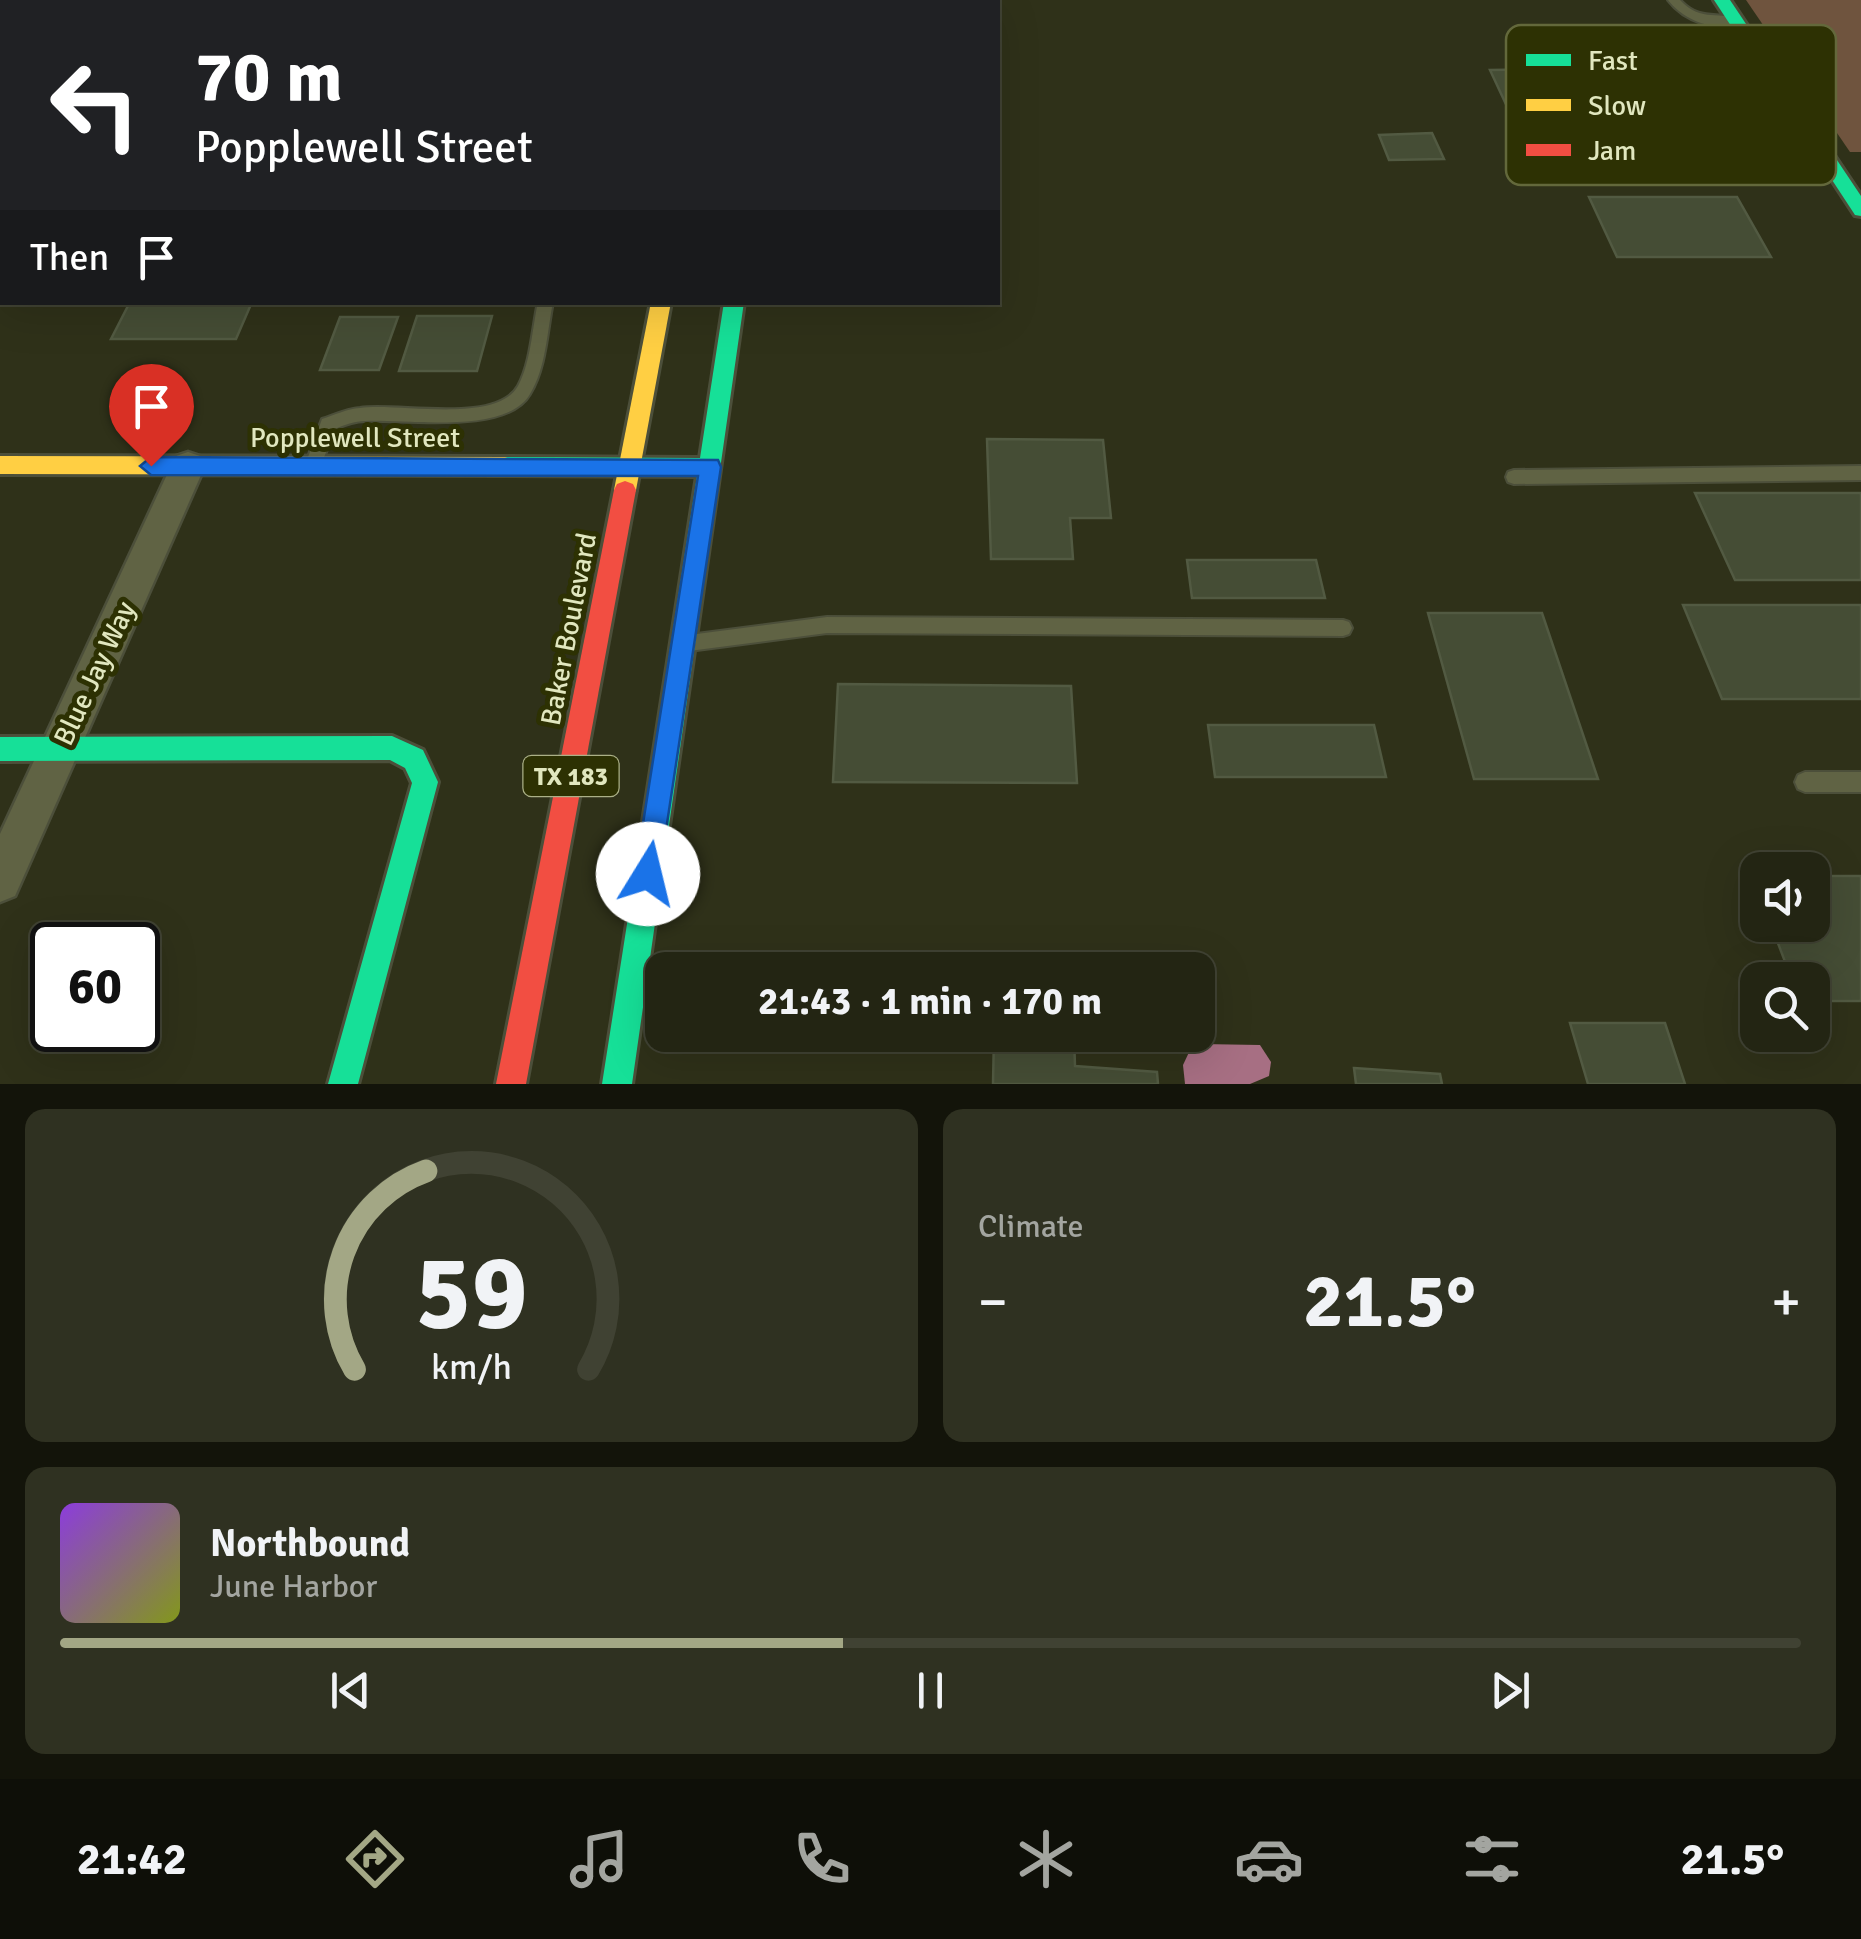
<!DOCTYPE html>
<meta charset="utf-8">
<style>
body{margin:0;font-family:Signika,sans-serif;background:#2f3121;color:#f1f3f6;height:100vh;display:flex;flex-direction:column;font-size:38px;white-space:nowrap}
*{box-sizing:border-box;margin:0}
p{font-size:32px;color:#a3a5a0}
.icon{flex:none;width:55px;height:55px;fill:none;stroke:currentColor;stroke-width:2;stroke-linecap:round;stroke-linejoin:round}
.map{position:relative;height:1084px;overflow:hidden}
.panel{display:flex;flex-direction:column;gap:25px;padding:25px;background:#13140a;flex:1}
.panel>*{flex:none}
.hud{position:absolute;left:0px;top:0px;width:1000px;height:305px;box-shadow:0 10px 40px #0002,0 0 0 2px #404233;background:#202124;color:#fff;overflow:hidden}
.tools{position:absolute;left:1740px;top:852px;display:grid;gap:20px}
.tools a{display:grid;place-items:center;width:90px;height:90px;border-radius:20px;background:#232513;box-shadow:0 10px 40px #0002,0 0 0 2px #404233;font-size:50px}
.speed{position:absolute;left:30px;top:922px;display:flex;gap:20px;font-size:50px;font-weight:700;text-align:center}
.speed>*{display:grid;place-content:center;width:130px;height:130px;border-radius:50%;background:#232513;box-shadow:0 10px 40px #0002,0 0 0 2px #404233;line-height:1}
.speed .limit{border:5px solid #111;border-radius:15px;background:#fff;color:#111}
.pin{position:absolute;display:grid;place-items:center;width:85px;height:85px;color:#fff;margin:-102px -42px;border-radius:50% 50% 50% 0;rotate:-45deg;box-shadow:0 0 10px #0007}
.pin .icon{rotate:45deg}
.me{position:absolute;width:110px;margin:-55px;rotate:9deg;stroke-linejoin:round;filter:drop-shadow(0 0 8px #0008)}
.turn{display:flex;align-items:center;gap:35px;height:210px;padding:0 30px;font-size:45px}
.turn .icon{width:130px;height:130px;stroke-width:2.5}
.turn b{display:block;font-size:70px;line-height:85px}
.then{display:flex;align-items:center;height:95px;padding:0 30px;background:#0003;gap:20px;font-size:38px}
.big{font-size:75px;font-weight:700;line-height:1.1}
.panel .widget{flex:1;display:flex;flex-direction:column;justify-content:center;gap:15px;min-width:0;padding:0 35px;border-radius:20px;background:#2f3121}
.panel .dial{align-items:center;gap:0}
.dial svg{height:260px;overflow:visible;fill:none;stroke:#404233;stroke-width:7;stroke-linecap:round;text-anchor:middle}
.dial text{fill:#f1f3f6;stroke:none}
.song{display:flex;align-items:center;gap:30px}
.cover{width:120px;height:120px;border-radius:15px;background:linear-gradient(135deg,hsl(270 70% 55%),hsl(70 70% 35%))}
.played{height:10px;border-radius:5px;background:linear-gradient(90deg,#a3a785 45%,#404233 45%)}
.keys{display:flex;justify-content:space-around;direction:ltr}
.heat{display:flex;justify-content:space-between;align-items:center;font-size:55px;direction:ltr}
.panel .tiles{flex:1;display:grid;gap:25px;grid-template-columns:1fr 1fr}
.widget:last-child{grid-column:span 2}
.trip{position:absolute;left:645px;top:952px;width:570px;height:100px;border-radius:20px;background:#232513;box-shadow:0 10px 40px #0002,0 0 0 2px #404233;font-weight:700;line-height:100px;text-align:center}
.menu{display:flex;height:160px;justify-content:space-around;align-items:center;background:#0e0f08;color:#a3a5a0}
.menu .icon{width:70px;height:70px}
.menu .current{color:#a3a785}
.menu b{font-size:45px;color:#f1f3f6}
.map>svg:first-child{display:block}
</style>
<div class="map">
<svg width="1861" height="1084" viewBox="0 0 1861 1084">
<rect width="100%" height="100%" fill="#2f3119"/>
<path fill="#6f543e" d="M1746 0H1861V152H1850Z"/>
<path fill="#a76f83" d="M1201 1044 1260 1045 1271 1062 1269 1076 1250 1084H1185L1183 1065 1191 1048Z"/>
<g fill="#454d35" stroke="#525a42" stroke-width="2.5">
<path d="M1677 68 1721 140 1560 141 1568 158H1531L1490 70Z"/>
<path d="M1432 133 1444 159 1389 160 1379 135Z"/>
<path d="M1589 197H1737L1771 257H1617Z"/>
<path d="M130 302H252L236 339H111Z"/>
<path d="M417 316H492L477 371H399Z"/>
<path d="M340 317H398L379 370H320Z"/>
<path d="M987 439 1103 440 1111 518H1070L1073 559H991Z"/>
<path d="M1695 493H1861V580H1735Z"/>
<path d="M1187 560H1316L1325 598H1192Z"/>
<path d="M1683 605H1861V699H1722Z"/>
<path d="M1428 613H1542L1598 779H1474Z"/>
<path d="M838 684 1071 686 1077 783 833 782Z"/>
<path d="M1208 725H1374L1386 777H1215Z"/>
<path d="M1812 876H1861V1001H1812V980H1792L1771 925H1812Z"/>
<path d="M1570 1023H1665L1685 1084H1588Z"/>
<path d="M994 1035H1074L1075 1066 1157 1072 1158 1084H993Z"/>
<path d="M1354 1068 1440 1074 1442 1084H1356Z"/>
</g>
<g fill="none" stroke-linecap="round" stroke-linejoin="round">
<g stroke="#4c4f3a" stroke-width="4">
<g id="lane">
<path d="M1668 0H1680C1702 24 1720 9 1742 21 1718 34 1684 21 1668 0Z"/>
<path d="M538 302H553C547 332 546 368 530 394 507 435 405 419 365 421 355 421 344 425 335 429L318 473H306L304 468 322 419C334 415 347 409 360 408 397 402 496 425 518 386 531 362 532 329 538 302Z"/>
<path d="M1861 466V480L1514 484 1508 482 1506 477 1508 472 1514 470Z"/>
<path d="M827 617 1343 620 1349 622 1352 628 1349 634 1343 636 827 633 689 651 682 649 680 643 682 637 689 635Z"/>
<path d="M1805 772H1861V792H1805L1798 789 1795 782 1798 775Z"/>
</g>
</g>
<g stroke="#4c4f3a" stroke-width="5">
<path id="street" d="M188 452 200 456 205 466 15 896 0 902V834L171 466 176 456Z"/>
</g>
<g stroke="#4c4f3a" stroke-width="6">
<g id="fast">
<path d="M1714 0H1730L1861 196V216L1855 215Z"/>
<path d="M724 302H744L632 1084H602L697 476 505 475 497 472 494 466 497 460 505 457 700 458Z"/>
<path d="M392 736 423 750 438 782 358 1084H328L412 783 405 768 390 760 0 761V737Z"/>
</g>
</g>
<g stroke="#4c4f3a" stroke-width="6">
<g id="slow">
<path d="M709 0H725V2H710Z"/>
<path d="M651 302H671L636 490 633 496H617L614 490Z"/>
<path d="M0 456 505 457 513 460 516 466 513 472 505 475 0 474Z"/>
</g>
</g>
<g stroke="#4c4f3a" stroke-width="6">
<g id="jam">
<path d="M770 0H786V2H771Z"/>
<path d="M625 481 633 484 636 490 526 1084H496L614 490 617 484Z"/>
</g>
</g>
<use href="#lane" fill="#606344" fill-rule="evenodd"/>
<use href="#street" fill="#606344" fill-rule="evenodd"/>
<use href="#fast" fill="#16e098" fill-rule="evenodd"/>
<use href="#slow" fill="#ffcf43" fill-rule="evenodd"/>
<use href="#jam" fill="#f24e42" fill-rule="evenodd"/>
</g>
<path fill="#1a73e8" stroke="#114b97" stroke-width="2.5" d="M151 457 718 460 721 467 658 883 648 887 639 883 635 874 698 476 151 475 140 466Z"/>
<g text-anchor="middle" stroke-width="10" stroke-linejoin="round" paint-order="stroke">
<rect fill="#2d3103" stroke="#abb087" stroke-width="2.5" x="523.5" y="756" width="95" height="40" rx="8"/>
<g font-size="25" font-weight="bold" fill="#e1e7bf">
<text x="571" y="785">TX 183</text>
</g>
<g font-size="28" fill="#e1e7bf" stroke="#2d3103">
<text x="355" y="447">Popplewell Street</text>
<text transform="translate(568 629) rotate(-79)" y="10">Baker Boulevard</text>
<text transform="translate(94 673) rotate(-65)" y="10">Blue Jay Way</text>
</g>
</g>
<rect x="1506" y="25" width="330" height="160" rx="15" fill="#2d3103" stroke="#63683b" stroke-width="2.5"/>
<rect x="1526" y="54" width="45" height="12" fill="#16e098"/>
<rect x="1526" y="99" width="45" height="12" fill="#ffcf43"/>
<rect x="1526" y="144" width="45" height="12" fill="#f24e42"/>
<g font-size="28" fill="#e1e7bf">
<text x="1588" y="70">Fast</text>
<text x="1588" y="115">Slow</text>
<text x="1588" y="160">Jam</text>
</g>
</svg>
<div class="tools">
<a><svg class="icon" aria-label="sound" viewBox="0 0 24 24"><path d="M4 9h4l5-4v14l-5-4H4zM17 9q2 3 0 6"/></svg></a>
<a><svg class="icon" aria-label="search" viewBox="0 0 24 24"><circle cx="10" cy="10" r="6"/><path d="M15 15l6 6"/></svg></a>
</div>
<div class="speed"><div class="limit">60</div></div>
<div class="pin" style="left:151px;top:466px;background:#d93025"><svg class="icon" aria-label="arrive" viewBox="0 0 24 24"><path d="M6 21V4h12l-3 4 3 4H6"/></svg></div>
<svg class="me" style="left:648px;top:874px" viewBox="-20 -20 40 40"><circle r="19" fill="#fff"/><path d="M0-13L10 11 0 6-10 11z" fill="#1a73e8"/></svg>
<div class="trip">21:43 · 1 min · 170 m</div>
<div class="hud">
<div class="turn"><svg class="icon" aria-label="left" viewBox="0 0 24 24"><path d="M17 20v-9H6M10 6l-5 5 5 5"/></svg><div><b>70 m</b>Popplewell Street</div></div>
<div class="then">Then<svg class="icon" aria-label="arrive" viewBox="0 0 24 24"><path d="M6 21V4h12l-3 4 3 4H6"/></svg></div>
</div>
</div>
<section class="panel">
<div class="tiles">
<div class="widget dial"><svg viewBox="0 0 100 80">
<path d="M14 69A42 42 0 1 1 86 69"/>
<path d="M14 69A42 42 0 0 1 36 8" stroke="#a3a785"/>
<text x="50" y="56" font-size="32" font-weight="700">59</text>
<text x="50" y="72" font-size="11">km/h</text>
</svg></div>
<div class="widget"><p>Climate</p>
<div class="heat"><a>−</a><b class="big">21.5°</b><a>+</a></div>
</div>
<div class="widget">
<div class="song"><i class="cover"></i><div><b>Northbound</b><p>June Harbor</p></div></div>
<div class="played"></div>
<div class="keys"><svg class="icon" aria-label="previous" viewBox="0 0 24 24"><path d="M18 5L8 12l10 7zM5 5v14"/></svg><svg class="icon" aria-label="pause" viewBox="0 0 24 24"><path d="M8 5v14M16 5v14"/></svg><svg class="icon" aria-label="next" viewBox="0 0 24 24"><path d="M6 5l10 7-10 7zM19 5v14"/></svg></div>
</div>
</div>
</section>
<nav class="menu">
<b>21:42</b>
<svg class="icon current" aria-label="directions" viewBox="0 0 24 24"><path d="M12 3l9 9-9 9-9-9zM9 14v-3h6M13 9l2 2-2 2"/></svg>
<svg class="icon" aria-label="music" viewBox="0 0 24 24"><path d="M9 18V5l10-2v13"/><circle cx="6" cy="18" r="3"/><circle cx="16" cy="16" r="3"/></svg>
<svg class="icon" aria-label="phone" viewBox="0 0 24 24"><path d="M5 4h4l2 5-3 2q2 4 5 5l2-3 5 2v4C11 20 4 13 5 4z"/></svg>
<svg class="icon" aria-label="climate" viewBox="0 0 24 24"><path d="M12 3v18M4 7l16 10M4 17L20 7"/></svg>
<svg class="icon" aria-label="car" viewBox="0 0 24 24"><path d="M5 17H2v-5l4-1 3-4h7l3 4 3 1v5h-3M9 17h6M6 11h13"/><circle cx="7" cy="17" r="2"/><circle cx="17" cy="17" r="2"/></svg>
<svg class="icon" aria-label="filters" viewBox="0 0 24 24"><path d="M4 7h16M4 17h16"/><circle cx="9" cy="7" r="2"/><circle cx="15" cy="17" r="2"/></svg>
<b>21.5°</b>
</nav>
